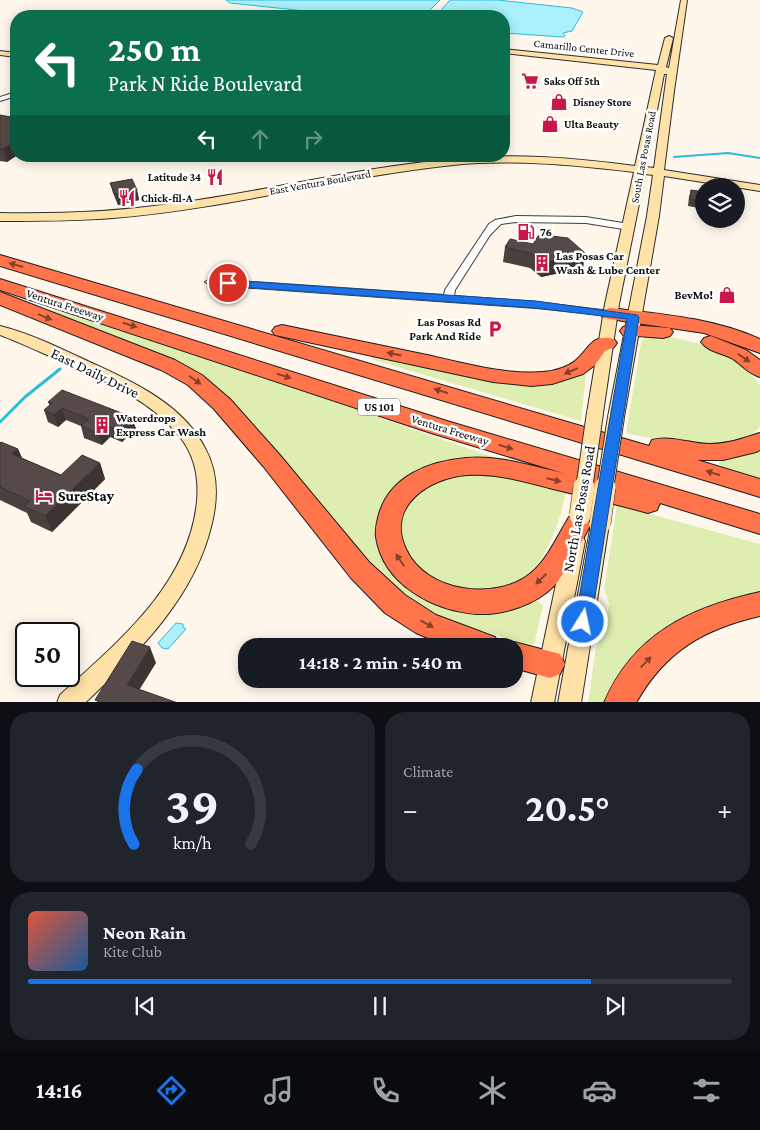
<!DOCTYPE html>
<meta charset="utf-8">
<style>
body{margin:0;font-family:"Crimson Pro",serif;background:#20242c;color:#f1f3f6;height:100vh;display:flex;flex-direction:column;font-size:19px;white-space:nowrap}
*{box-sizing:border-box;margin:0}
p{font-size:16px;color:#9ea1a6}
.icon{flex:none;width:28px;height:28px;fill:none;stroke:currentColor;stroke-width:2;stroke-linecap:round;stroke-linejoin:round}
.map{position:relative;height:702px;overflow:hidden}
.side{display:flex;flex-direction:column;gap:10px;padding:10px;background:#0d0f14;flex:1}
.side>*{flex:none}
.hud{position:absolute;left:10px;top:10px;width:500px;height:152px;border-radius:20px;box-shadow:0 2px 12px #0003;background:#0b6e4f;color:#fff;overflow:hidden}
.buttons{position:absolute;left:695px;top:178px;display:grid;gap:10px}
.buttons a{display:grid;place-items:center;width:50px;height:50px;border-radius:50%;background:#171b24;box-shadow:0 2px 12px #0003;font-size:25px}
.speed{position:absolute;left:15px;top:622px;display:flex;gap:10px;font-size:25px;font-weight:700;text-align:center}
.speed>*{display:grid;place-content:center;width:65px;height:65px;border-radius:50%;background:#171b24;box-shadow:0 2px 12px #0003;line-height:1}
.speed .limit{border:2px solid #111;border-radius:8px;background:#fff;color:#111}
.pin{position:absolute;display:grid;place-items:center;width:42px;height:42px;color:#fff;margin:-21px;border:2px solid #fff;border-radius:50%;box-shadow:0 1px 5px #0007}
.me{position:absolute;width:55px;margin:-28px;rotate:10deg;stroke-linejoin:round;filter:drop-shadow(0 0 4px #0008)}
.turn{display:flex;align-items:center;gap:18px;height:105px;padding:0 15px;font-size:22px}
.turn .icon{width:65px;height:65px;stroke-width:2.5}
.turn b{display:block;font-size:35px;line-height:42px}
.lanes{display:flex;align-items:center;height:48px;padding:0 15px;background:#0003;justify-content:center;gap:25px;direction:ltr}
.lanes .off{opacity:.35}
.big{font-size:38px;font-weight:700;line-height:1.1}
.side .widget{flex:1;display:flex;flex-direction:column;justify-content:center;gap:8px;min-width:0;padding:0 18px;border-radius:20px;background:#20242c}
.side .dial{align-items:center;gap:0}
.dial svg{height:130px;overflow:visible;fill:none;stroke:#363941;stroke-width:7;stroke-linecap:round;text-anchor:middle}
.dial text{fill:#f1f3f6;stroke:none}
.song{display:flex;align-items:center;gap:15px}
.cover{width:60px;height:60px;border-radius:8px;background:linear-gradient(135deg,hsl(10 70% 55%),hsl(210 70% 35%))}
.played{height:5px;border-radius:2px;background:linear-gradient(90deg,#1a73e8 80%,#363941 80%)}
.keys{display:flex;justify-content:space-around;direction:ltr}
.heat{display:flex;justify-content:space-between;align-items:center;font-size:28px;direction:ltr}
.side .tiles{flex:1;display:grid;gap:10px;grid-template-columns:1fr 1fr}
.widget:last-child{grid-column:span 2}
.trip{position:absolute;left:238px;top:638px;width:285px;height:50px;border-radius:20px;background:#171b24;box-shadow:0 2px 12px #0003;font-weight:700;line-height:50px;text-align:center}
.tabs{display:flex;height:80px;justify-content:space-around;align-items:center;background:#090b0e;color:#9ea1a6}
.tabs .icon{width:35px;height:35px}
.tabs .active{color:#1a73e8}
.tabs b{font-size:22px;color:#f1f3f6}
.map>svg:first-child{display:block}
</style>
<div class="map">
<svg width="760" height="703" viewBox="0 0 760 703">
<rect width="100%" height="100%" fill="#fff7ec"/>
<g fill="#deeeb1">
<path d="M55 310 204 357 496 458 494 463 395 493 406 582 534 599 543 605 534 645 531 646 441 618 419 606 388 582 228 398 48 313Z"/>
<path d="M652 336C691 337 736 352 760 385V427L750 436 730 445 669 442 626 433 641 343 644 338Z"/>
<path d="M373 355 492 379 579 373 586 375 581 421 377 361 370 358Z"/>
<path d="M760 447V478L722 467 719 464 720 457Z"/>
<path d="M482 473 503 476 566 491C560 523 549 553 527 577L529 579 488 594 440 585 409 561 399 529 406 504 427 485 447 477Z"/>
<path d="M617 505 760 544V597L738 600 606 702 588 703 596 647 605 633 609 604 604 589Z"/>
</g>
<g fill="#abf0fc" stroke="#2abcdb">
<path d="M226 0H440L424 16H353L230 3Z"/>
<path d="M450 0H497L572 8 583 12 572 31 563 33 565 36 563 37 504 33V16H436Z"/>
<path d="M176 623 183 624V627L186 629 168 649 162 648 158 643Z"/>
</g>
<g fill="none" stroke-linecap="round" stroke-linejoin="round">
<path stroke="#2abcdb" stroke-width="2" d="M674 157 728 153 760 158"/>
<path stroke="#2abcdb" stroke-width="3" d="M0 422 25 397 60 369"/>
<g stroke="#3f3f3f" stroke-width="2">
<g id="street">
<path d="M16 92V96L0 101V97Z"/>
<path d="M516 216 586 217 629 224 634 227 629 230 586 223 516 222 501 224 490 235 455 290 454 296 536 302 610 311 614 312 615 314 614 316 536 308 210 285 205 282 210 279 444 295 445 290 489 224 495 220Z"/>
</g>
</g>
<g stroke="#2e2e2e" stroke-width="2">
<g id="secondary">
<path d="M681 0H687L674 91 664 170 760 185V191L664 176 659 216 624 417 622 421 616 423 610 421 608 417 647 216 653 175 645 174 619 304 603 413 601 417 595 419 589 417 587 413 605 304 634 172C574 165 513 159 453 165 339 177 228 209 113 218 75 221 38 221 0 221V213C57 214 113 212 170 204 265 192 358 167 454 159 515 153 575 158 635 166L656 70 504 53V49L658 65 665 38 669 36 673 38 666 67 669 68ZM664 74H667L654 168 646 167Z"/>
<path d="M0 51 16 53V57L0 55Z"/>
<path d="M0 326C32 334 64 350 94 364 136 383 185 406 206 450 218 473 218 498 212 523 195 598 138 652 85 703H57L60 695C117 643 189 585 197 501 199 478 195 456 180 437 151 400 105 381 63 362 42 353 21 343 0 335Z"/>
<path d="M600 516 607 519 609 524 581 703H558L591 524 593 519Z"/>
<path d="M575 533 582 535 585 541 554 703H531L565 541 568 535Z"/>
</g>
</g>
<g stroke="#1d1d1d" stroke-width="2">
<g id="highway">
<path d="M0 255 649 446 652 440C670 435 692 444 710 444 729 444 743 438 760 433V450L756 452 723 460H697L760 479V497L0 266Z"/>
<path d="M0 279 447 421 760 514V534L660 503 657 510 648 513C615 504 582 496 549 488 522 481 495 473 467 475 429 478 386 506 406 549 425 592 496 602 531 573 547 560 558 535 569 517L578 514 587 517 591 524C583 539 565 574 554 586 535 605 504 615 477 614 433 611 383 584 376 537 375 529 377 521 379 514 390 476 429 461 466 458 499 455 531 466 563 473L431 433 0 290Z"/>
<path d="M0 292 175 360 202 375 230 399 279 454 369 562 405 595 436 615 495 637 499 646H447L416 633 385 613 351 578 263 466 214 409 188 385 161 370 0 305Z"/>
<path d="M610 308C661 314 713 318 760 339V353L704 333 603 318 601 314 603 310Z"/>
<path d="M282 325C330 335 379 345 427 355 464 363 504 375 543 372 554 371 566 368 575 361 589 350 591 333 614 339L617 343 614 347 605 351 595 365 583 374 552 384 531 386 493 382 275 335 272 331 275 327Z"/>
<path d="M630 325 670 328 673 332 670 336 663 338 623 335 620 331 623 327Z"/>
<path d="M711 336 746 350 760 360V377C749 374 742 365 733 359 723 353 708 352 701 342L704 338Z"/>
<path d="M760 592V616C704 629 665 651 636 703H604C633 634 691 607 760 592Z"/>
<path d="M514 642 560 654 565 664 560 674 550 678 514 668V646H503Z"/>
</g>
</g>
<use href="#street" fill="#fff" fill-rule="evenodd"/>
<use href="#secondary" fill="#ffe2a7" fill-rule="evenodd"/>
<use href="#highway" fill="#ff744a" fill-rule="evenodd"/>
<g stroke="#2e2e2e" stroke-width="18" stroke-linecap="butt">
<g id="secondary-bridge-far1">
<path d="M584 489 595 413"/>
<path d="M605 489 616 417"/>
</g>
</g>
<g stroke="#2e2e2e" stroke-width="22" stroke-linecap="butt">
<g id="secondary-bridge">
<path d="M580 515 584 487"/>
<path d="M600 524 605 487"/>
</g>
</g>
<use href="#secondary-bridge-far1" stroke="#ffe2a7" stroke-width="16"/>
<use href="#secondary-bridge" stroke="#ffe2a7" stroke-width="21"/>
</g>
<g fill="#4a403e">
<path d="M0 115 16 118V156L7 162 0 161Z"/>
<path d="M110 183 137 190 139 200 118 205 113 193Z"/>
<path d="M691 190 704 192V209L688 206 689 197Z"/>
<path d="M533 244 585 253 583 268 541 277 530 268 503 262 505 247Z"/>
<path d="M48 402 132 417 136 429 122 442 110 437 102 445 84 438 81 426 66 420 58 427 48 422 44 410 50 406Z"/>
<path d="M0 443 18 449 22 458 61 475 100 463 105 479 52 532 31 522 27 513 0 500Z"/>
</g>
<g fill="#3c3432">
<path d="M16 141V156L7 162 3 149Z"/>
<path d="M137 190 139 200 118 205 115 194Z"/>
<path d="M585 253 583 268 541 277 543 263Z"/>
<path d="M62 408 66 420 58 427 54 415Z"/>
<path d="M132 417 136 429 122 442 118 430Z"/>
<path d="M106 425 110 437 102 445 98 433Z"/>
<path d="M18 449 25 465 12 454Z"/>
<path d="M100 463 105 479 52 532 45 516Z"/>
<path d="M150 647 156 663 133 700 127 685Z"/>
</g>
<g fill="#564a48" stroke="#3c3432">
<path d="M0 115 16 118V141L3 149H0Z"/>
<path d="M132 179 137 190 115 194 110 183Z"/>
<path d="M691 190 704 192V202L690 199Z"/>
<path d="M543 235 568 238 585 253 543 263 532 254 505 247 510 239 533 244 538 236Z"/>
<path d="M62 390 132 417 118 430 106 425 98 433 81 426 89 419 62 408 54 415 44 410 52 403 48 402Z"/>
<path d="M1 442 18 449 12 454 61 475 82 455 100 463 45 516 24 506 30 501 0 487V443Z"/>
<path d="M132 641 150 647 127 685 178 703H101L95 700Z"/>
</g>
<defs><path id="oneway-solid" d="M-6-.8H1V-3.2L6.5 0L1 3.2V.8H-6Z" transform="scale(1.25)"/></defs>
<g fill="#86402b">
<use href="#oneway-solid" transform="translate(16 265) rotate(-164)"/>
<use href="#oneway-solid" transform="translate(45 317) rotate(22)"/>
<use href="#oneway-solid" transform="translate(130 325) rotate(18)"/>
<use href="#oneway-solid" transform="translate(394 354) rotate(-168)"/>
<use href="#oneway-solid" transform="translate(744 358) rotate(34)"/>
<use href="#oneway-solid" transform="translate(571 371) rotate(157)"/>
<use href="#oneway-solid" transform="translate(284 376) rotate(18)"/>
<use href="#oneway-solid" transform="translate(195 380) rotate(35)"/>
<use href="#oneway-solid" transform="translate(441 391) rotate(-163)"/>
<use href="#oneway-solid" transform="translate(506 447) rotate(17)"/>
<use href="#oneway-solid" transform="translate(713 473) rotate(-163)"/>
<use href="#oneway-solid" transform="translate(554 480) rotate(14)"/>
<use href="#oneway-solid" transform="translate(400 560) rotate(-124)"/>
<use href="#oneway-solid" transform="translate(541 579) rotate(136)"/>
<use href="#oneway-solid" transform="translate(427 624) rotate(28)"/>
<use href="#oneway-solid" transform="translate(646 662) rotate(-46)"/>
</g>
<path fill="#1a73e8" stroke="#114b97" d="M225 280 536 301 637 315 639 317 591 622 589 627 583 629 577 627 575 622 627 319 536 308 228 286 223 283Z"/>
<defs>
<g id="supermarket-bare" transform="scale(1.35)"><path d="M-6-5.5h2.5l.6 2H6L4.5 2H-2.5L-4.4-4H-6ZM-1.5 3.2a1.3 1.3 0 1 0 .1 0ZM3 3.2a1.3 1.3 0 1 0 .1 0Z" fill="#ca1747" stroke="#fff" stroke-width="2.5" paint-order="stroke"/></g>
<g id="shop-bare" transform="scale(1.35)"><path d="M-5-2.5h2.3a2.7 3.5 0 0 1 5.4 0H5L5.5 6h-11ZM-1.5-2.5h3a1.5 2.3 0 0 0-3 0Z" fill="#ca1747" stroke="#fff" stroke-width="2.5" paint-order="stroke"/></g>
<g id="restaurant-bare" transform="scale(1.35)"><path d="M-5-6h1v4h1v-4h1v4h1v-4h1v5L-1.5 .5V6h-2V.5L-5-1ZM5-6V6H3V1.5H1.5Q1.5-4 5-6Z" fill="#ca1747" stroke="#fff" stroke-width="2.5" paint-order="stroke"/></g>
<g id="fuel-bare" transform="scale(1.35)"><path d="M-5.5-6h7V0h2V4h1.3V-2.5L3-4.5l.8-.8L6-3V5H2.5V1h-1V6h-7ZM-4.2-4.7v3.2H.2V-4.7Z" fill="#ca1747" stroke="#fff" stroke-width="2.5" paint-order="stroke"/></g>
<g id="building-bare" transform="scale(1.35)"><path d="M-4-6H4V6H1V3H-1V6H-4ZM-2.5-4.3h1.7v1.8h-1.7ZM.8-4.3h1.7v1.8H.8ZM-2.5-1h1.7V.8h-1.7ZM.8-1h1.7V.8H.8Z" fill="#ca1747" stroke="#fff" stroke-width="2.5" paint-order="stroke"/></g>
<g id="parking-bare" transform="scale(1.35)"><path d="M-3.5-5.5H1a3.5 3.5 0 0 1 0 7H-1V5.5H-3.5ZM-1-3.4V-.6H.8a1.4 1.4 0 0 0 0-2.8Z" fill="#ca1747" stroke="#fff" stroke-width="2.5" paint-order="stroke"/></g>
<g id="hotel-bare" transform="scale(1.35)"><path d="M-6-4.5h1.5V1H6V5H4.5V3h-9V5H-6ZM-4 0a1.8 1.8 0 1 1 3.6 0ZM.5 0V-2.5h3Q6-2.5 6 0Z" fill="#ca1747" stroke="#fff" stroke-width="2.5" paint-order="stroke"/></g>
</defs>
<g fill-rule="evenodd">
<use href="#supermarket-bare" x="530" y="81"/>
<use href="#shop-bare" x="559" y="102"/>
<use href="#shop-bare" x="550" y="124"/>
<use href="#restaurant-bare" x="215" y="177"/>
<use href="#restaurant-bare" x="127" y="198"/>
<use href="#fuel-bare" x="526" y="232"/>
<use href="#building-bare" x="542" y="263"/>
<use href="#shop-bare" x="727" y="295"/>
<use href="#parking-bare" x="495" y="329"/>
<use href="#building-bare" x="102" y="425"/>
<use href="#hotel-bare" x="44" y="496"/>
</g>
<g text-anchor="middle" stroke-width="5" stroke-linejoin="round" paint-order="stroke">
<g font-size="11" fill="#0c0c0c" stroke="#fff">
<text transform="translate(584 48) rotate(6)" y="4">Camarillo Center Drive</text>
<text transform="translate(643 157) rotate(-79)" y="4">South Las Posas Road</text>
<text transform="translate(320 182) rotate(-10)" y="4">East Ventura Boulevard</text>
</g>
<g font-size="11" font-weight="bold" fill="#0c0c0c" stroke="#fff" text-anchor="start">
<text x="544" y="85">Saks Off 5th</text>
<text x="573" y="106">Disney Store</text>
<text x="564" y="128">Ulta Beauty</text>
<text x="201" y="181" text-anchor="end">Latitude 34</text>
<text x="141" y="202">Chick-fil-A</text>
</g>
<rect fill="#fff" stroke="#555" stroke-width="1" x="358" y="398.5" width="42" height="17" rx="4"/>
<g font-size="11" font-weight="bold" fill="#0c0c0c">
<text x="379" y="411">US 101</text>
</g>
<g font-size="12" font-weight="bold" fill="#0c0c0c" stroke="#fff" text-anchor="start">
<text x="540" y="236">76</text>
<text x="556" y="260">Las Posas Car<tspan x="556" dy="14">Wash &amp; Lube Center</tspan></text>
<text x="713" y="299" text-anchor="end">BevMo!</text>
<text x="481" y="326" text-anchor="end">Las Posas Rd<tspan x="481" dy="14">Park And Ride</tspan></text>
<text x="116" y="422">Waterdrops<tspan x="116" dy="14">Express Car Wash</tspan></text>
</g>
<g font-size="12" fill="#0c0c0c" stroke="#fff">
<text transform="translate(65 305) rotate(18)" y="4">Ventura Freeway</text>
<text transform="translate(450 430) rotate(17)" y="4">Ventura Freeway</text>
</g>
<g font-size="15" fill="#0c0c0c" stroke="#fff">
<text transform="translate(95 373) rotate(26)" y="5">East Daily Drive</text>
<text transform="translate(579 509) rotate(-80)" y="5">North Las Posas Road</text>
</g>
<g font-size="15" font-weight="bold" fill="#0c0c0c" stroke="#fff" text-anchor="start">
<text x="58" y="501">SureStay</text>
</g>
</g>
</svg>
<div class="buttons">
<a><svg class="icon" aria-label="layers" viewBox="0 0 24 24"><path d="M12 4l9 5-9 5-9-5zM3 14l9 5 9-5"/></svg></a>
</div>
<div class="speed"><div class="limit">50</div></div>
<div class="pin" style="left:228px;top:283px;background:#d93025"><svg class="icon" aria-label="arrive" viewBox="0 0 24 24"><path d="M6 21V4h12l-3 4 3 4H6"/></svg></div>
<svg class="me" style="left:583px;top:622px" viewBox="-20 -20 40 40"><circle r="17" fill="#1a73e8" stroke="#fff" stroke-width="3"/><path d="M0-11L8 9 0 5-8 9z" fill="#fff"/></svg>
<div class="trip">14:18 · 2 min · 540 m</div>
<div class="hud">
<div class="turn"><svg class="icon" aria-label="left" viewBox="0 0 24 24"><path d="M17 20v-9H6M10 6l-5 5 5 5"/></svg><div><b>250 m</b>Park N Ride Boulevard</div></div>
<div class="lanes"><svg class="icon" aria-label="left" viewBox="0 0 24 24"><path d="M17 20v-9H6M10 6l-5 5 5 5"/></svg><svg class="icon off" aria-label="ahead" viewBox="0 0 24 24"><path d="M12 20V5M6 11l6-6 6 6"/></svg><svg class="icon off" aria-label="right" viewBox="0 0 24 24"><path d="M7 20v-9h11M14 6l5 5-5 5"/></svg></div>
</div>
</div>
<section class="side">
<div class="tiles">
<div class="widget dial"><svg viewBox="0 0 100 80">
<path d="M14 69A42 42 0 1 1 86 69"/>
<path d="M14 69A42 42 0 0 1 16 23" stroke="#1a73e8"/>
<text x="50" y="56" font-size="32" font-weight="700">39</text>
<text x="50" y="72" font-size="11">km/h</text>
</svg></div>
<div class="widget"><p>Climate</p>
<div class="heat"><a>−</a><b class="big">20.5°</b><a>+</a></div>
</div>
<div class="widget">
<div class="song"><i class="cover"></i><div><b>Neon Rain</b><p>Kite Club</p></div></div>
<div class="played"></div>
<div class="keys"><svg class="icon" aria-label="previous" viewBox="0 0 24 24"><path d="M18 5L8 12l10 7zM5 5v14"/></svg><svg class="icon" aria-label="pause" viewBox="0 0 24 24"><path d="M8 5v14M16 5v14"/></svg><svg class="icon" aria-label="next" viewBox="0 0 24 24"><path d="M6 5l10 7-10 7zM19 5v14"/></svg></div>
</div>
</div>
</section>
<nav class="tabs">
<b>14:16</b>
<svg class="icon active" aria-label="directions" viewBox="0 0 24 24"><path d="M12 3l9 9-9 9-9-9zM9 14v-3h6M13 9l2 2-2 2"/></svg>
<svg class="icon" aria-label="music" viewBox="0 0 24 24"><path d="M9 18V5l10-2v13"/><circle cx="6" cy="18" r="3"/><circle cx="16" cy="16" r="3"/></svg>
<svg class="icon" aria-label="phone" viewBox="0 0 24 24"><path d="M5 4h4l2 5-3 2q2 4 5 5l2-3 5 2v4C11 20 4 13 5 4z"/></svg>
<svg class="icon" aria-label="climate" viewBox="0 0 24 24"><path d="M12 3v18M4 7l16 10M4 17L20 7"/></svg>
<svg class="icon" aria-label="car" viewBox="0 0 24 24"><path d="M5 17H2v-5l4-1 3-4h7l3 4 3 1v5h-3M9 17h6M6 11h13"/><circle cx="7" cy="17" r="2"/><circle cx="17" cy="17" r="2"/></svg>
<svg class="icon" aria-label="filters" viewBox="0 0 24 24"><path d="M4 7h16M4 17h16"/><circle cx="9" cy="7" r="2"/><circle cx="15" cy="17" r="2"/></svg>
</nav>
